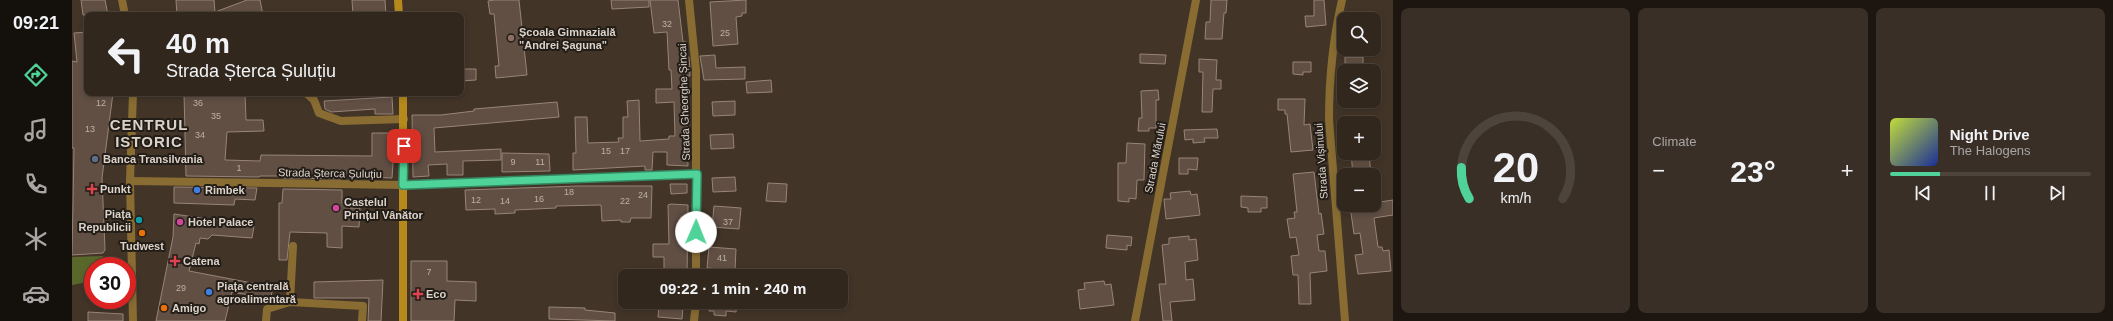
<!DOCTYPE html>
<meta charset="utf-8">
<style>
body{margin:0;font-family:Arial,sans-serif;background:#3a2f26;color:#f1f3f6;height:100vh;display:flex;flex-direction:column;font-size:15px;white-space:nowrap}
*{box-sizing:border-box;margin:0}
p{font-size:13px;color:#a8a5a4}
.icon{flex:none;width:22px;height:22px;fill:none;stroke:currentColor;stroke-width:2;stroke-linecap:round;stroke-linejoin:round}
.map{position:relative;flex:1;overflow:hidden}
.drawer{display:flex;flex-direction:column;gap:8px;padding:8px;background:#1c1510;width:720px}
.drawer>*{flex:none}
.banner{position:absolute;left:12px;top:12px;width:380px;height:84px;border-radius:8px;box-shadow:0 2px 6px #0003,0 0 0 1px #4d443b;background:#32271d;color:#f1f3f6;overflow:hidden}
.fabs{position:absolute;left:1265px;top:12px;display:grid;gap:8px}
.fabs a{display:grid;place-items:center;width:44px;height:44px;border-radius:8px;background:#32271d;box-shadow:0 2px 6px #0003,0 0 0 1px #4d443b;font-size:20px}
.speed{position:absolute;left:12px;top:257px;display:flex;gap:8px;font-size:20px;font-weight:700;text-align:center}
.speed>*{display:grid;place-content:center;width:52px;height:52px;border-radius:50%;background:#32271d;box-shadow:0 2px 6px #0003,0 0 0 1px #4d443b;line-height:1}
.speed .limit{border:6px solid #d22;background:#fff;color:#111}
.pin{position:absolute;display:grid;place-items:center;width:34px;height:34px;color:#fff;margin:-17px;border-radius:8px;box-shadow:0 2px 6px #0006}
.me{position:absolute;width:44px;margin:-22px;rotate:1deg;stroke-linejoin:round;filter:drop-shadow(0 0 3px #0008)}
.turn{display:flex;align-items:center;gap:14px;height:84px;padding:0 16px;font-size:18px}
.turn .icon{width:52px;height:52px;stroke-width:2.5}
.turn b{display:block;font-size:28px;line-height:34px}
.big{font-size:30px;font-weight:800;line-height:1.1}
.drawer .widget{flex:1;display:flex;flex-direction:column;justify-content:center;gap:6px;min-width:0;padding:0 14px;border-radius:8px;background:#3a2f26}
.drawer .dial{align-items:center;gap:0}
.dial svg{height:104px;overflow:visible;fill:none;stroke:#4d443b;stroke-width:7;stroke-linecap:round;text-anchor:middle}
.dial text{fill:#f1f3f6;stroke:none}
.song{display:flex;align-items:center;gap:12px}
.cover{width:48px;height:48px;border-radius:6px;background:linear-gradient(135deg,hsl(70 70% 55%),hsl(230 70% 35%))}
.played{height:4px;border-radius:2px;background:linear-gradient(90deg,#50d398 25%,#4d443b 25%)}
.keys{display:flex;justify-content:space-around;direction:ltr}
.heat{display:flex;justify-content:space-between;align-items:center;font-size:22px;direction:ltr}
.drawer .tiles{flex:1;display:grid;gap:8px;grid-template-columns:repeat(3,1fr)}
.trip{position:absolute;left:546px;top:269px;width:230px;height:40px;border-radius:8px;background:#32271d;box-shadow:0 2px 6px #0003,0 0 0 1px #4d443b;font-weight:800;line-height:40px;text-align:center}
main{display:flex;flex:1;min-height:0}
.tab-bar{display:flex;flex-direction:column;width:72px;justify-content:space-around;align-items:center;background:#14100c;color:#a8a5a4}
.tab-bar .icon{width:28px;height:28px}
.tab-bar .current{color:#50d398}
.tab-bar b{font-size:18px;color:#f1f3f6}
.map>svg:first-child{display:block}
</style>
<main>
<nav class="tab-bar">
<b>09:21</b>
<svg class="icon current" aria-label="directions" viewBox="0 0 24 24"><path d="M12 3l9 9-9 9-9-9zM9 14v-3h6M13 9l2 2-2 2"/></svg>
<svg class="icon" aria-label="music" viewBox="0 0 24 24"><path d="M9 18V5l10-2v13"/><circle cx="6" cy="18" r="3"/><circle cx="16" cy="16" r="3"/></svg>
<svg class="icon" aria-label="phone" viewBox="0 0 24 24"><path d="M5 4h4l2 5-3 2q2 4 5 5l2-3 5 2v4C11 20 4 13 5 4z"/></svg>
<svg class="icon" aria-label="climate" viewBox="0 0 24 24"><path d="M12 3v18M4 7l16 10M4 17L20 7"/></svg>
<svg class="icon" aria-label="car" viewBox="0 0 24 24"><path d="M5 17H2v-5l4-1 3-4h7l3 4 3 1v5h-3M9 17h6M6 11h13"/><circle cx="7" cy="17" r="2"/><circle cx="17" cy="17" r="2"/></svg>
</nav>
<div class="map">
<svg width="1321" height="321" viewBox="0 0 1321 321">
<rect width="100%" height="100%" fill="#423427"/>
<path fill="#59672a" d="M31 256 32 266H21V281L0 285V257Z"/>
<g fill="#614f44" stroke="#988478">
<path d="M9 0H33L36 15H11Z"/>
<path d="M104 0H142L143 12 175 0H188L191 15H105Z"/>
<path d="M280 0H313L314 15H281Z"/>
<path d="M422 0H447L455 75 424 78 423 66H427L422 14H418L416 1Z"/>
<path d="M539 0H577V7L540 9Z"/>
<path d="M578 0H606L611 42H614V58L617 57 618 70V76H614L616 166 595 165V152H581L580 170H573V166L501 170V153H504L503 117H515L516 143 547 142 546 138H551V117H556L555 101 567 100 568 141 597 139V136H603L602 102 584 103V89H600L599 70H597L595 32 582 33Z"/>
<path d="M674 0V13H670V16L664 17 666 44 641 46 638 2Z"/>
<path d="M1139 0H1155L1154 13H1152L1150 39H1133L1134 22H1138Z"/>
<path d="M1242 0H1252L1254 25 1234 27 1233 16H1242Z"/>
<path d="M15 32V93H41L30 178 33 250 31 253 0 255 2 148H0V61L5 62 2 33Z"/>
<path d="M1068 54 1094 55 1093 64 1068 63Z"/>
<path d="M643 55 644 68 673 67V79L632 80 628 56Z"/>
<path d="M1273 57H1291V67L1283 66V70H1273Z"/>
<path d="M1127 59 1145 60 1144 80H1149V89H1141L1140 112H1130L1131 72H1127Z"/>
<path d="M1221 62H1239V72H1231V75L1221 74Z"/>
<path d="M389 69H404V80L389 81Z"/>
<path d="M699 80 700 92 675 93 674 82Z"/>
<path d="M1086 90 1087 100H1084V128H1077V131H1066L1067 118H1070L1069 91Z"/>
<path d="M112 93H173L174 120H191L192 131 155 132 153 160 188 161 189 155 300 156V133H319V149H322L320 178 270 176V179L211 178V176H188L187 177 114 176Z"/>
<path d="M320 97 321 114H303V109L259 112 253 109 252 101Z"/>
<path d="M1206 99H1233L1232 125 1238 124 1241 150 1219 152 1215 114H1213V110H1206Z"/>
<path d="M663 101V115L641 116 640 102Z"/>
<path d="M485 102 487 117 362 128 363 152 429 149V160L391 161V175H375V164L356 165 357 176 341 177 340 115H369L402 111V109Z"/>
<path d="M1145 129 1146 138H1132L1133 142 1121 143V139L1113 140 1112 130Z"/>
<path d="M661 134 662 148 639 149 638 135Z"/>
<path d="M1055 143 1073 144 1072 180H1065L1064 199 1057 198V202L1046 201V163H1054Z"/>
<path d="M430 153 477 154 478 171 430 172Z"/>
<path d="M1279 153H1297L1299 175H1281Z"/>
<path d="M1107 158H1126L1125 170 1116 169V174H1107Z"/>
<path d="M1242 172 1247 214 1249 213 1252 234 1245 235 1247 251H1253L1255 271 1238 273 1239 304H1227L1226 275H1221L1219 256 1227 255 1224 237 1218 238 1215 219 1223 218 1222 212H1225L1221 174Z"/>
<path d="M663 177 664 191 641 192 640 178Z"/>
<path d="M696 183 715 184 714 202 694 201Z"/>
<path d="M598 184H615V193L599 194Z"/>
<path d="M505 186H580L579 218H559L558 222H549V220L530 221 529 205 484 206V208L443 210V213L423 214V209L394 210 393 190Z"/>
<path d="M102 187 185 188 183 200 163 199 162 205 102 203Z"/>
<path d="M211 189 270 190V203H278V208H288L287 227 270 226V248L255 247V233L218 232 215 260H207V203H210Z"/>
<path d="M1118 191 1119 195 1125 194 1128 215 1094 219 1092 199H1099L1098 193Z"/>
<path d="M1169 196 1195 197V208H1189V212H1176V208L1169 207Z"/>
<path d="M1321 200V215L1302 218 1306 247H1310L1311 251 1317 250 1319 271 1286 274 1283 255 1291 254 1288 233 1282 234 1278 206 1302 205V203Z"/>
<path d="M599 204 616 205 615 276H592V257H581V244H597L596 205Z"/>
<path d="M642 206 669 208 667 229 640 227Z"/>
<path d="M102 214 182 226 180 238 140 235 136 239 128 238 127 244 124 243 117 271 201 287 199 297 195 296 194 298 160 292 153 321H84L101 237Z"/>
<path d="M1035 235 1060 237 1059 246 1055 245V250L1034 248Z"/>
<path d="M1117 236V240L1124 239 1126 260 1113 262 1114 280 1121 279 1123 300 1098 302 1100 321H1091L1087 284H1094L1090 245 1097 244V238Z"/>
<path d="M637 247 664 249 663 270 635 268Z"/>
<path d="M339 261H375V281L404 282V301L383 300 382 321H339Z"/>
<path d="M311 280 309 321H296L297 298H242V282Z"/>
<path d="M1032 281 1033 285 1039 284 1042 305 1008 309 1006 290 1013 289 1012 283Z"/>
<path d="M638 302H665L664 312 654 311V316L642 315V311H637Z"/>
<path d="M587 305 611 307 610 319 586 317Z"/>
<path d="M477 307 513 308V310L543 313V321L477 319Z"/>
<path d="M16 312 51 314V321H16Z"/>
</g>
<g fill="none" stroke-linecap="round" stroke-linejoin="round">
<g stroke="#886c32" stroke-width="8">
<path d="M50 0 53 15"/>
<path d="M617 0 624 70V276"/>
<path d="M1270 0C1261 39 1257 79 1257 119L1273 321"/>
<path d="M61 93 58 181 61 321"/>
<path d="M234 93 242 100 247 113 269 121 332 119"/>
<path d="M58 181 331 185 625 174"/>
<path d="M218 302 221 246"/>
<path d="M194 321 195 309 218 302 291 306 290 321"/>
<path d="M622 321 624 302"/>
<path d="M1063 321 1124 0"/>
</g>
<g stroke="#b5891c" stroke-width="8">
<path d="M326 0 327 15"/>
<path d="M331 321V93"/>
</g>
</g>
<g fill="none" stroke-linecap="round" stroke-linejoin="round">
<g stroke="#348963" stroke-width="10">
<path id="route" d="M332 146 331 185 625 174 624 232"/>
</g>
<use href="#route" stroke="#50d398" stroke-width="7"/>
</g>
<circle fill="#8d6e63" stroke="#231d17" stroke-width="1.5" cx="439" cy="38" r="4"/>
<circle fill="#5c6f8a" stroke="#231d17" stroke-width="1.5" cx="23" cy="159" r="4"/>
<g fill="#e0444e" stroke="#231d17" stroke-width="1.5">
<path d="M18 183h4v4h4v4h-4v4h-4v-4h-4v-4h4z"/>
<path d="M101 255h4v4h4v4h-4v4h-4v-4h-4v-4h4z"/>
<path d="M344 288h4v4h4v4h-4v4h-4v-4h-4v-4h4z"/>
</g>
<g fill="#3f7fe0" stroke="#231d17" stroke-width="1.5">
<circle cx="125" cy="190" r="4"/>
<circle cx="137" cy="292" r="4"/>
</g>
<g fill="#d1479c" stroke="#231d17" stroke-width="1.5">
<circle cx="264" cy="208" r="4"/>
<circle cx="108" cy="222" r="4"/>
</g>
<circle fill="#0f9aa8" stroke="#231d17" stroke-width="1.5" cx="67" cy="220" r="4"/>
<g fill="#e8710a" stroke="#231d17" stroke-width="1.5">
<circle cx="70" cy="233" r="4"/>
<circle cx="92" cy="308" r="4"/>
</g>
<g text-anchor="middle" stroke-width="4" stroke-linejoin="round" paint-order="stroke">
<g font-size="9" fill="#bcb1a8">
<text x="595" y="27">32</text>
<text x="653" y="36">25</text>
<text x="29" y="106">12</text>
<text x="126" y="106">36</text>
<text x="144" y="119">35</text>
<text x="18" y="132">13</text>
<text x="128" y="138">34</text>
<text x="534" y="154">15</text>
<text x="553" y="154">17</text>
<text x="441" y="165">9</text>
<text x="468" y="165">11</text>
<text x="167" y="171">1</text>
<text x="497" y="195">18</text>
<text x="571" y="198">24</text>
<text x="467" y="202">16</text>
<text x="404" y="203">12</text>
<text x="433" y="204">14</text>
<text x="553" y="204">22</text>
<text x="656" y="225">37</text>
<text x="650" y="261">41</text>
<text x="357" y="275">7</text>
<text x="109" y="291">29</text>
</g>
<g font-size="11" font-weight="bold" fill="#dbd2ca" stroke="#231d17" text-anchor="start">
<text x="447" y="36">Școala Gimnazială<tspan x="447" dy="13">"Andrei Șaguna"</tspan></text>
<text x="31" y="163">Banca Transilvania</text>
<text x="28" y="193">Punkt</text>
<text x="133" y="194">Rimbek</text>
<text x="272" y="206">Castelul<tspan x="272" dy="13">Prințul Vânător</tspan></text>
<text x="59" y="218" text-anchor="end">Piața<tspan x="59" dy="13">Republicii</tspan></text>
<text x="116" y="226">Hotel Palace</text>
<text x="70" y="250" text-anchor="middle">Tudwest</text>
<text x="111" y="265">Catena</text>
<text x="145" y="290">Piața centrală<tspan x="145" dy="13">agroalimentară</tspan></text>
<text x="354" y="298">Eco</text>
<text x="100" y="312">Amigo</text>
</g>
<g font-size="11" fill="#dbd2ca" stroke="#231d17">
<text transform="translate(612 102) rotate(-92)" y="4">Strada Gheorghe Șincai</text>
<text transform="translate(1083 158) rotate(-79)" y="4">Strada Mărului</text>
<text transform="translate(1249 161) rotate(-94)" y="4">Strada Vișinului</text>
<text transform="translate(258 173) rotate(1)" y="4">Strada Șterca Șuluțiu</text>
</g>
<g font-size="15" font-weight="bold" letter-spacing="1" fill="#dbd2ca" stroke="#231d17">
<text x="77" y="130">CENTRUL<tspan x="77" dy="17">ISTORIC</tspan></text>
</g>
</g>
</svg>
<div class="fabs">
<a><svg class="icon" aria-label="search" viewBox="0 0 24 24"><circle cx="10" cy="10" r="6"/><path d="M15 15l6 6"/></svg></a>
<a><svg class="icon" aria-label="layers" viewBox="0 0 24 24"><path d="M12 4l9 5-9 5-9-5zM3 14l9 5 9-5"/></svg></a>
<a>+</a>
<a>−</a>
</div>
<div class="speed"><div class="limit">30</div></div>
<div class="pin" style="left:332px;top:146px;background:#d93025"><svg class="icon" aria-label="arrive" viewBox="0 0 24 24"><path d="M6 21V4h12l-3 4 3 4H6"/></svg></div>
<svg class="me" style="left:624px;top:232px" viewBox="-20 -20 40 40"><circle r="19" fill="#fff"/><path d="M0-13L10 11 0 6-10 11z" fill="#50d398"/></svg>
<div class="trip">09:22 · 1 min · 240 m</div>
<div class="banner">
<div class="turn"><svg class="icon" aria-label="left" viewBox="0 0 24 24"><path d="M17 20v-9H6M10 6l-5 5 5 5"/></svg><div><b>40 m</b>Strada Șterca Șuluțiu</div></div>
</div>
</div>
<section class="drawer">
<div class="tiles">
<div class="widget dial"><svg viewBox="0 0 100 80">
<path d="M14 69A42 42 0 1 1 86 69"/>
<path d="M14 69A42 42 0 0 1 8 45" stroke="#50d398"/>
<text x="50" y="56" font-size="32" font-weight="700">20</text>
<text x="50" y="72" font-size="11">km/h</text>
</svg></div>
<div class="widget"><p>Climate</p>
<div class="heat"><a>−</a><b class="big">23°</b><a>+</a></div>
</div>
<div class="widget">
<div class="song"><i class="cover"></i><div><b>Night Drive</b><p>The Halogens</p></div></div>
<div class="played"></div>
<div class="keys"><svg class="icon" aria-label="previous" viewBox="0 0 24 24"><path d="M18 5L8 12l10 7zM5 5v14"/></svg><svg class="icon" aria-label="pause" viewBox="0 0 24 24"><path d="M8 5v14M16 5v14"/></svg><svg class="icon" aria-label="next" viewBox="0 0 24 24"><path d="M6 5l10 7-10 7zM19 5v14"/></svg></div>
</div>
</div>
</section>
</main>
